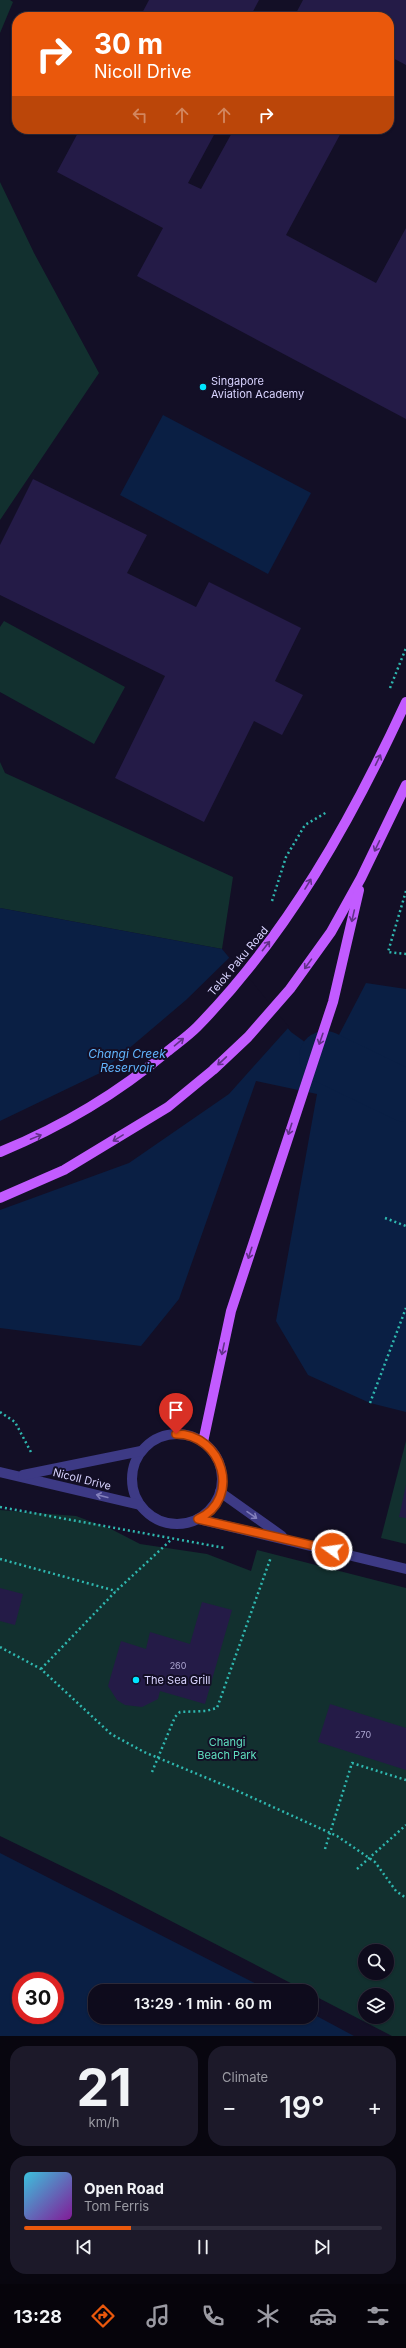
<!DOCTYPE html>
<meta charset="utf-8">
<style>
body{margin:0;font-family:Inter,sans-serif;background:#1c1929;color:#f1f3f6;height:100vh;display:flex;flex-direction:column;font-size:15px;white-space:nowrap}
*{box-sizing:border-box;margin:0}
p{font-size:13px;color:#9b9ba3}
.icon{flex:none;width:22px;height:22px;fill:none;stroke:currentColor;stroke-width:2;stroke-linecap:round;stroke-linejoin:round}
.map{position:relative;height:2036px;overflow:hidden}
.details{display:flex;flex-direction:column;gap:10px;padding:10px;background:#08060f;flex:1}
.details>*{flex:none}
.top-card{position:absolute;left:12px;top:12px;width:382px;height:122px;border-radius:16px;box-shadow:0 1px 3px #0004,0 0 0 1px #2e2b3b;background:#ea580c;color:#fff;overflow:hidden}
.buttons{position:absolute;left:358px;top:1944px;display:grid;gap:8px}
.buttons a{display:grid;place-items:center;width:36px;height:36px;border-radius:50%;background:#0e0b1c;box-shadow:0 1px 3px #0004,0 0 0 1px #2e2b3b;font-size:20px}
.speed{position:absolute;left:12px;top:1972px;display:flex;gap:8px;font-size:20px;font-weight:700;text-align:center}
.speed>*{display:grid;place-content:center;width:52px;height:52px;border-radius:50%;background:#0e0b1c;box-shadow:0 1px 3px #0004,0 0 0 1px #2e2b3b;line-height:1}
.speed .limit{border:6px solid #d22;background:#fff;color:#111}
.pin{position:absolute;display:grid;place-items:center;width:34px;height:34px;color:#fff;margin:-41px -17px;border-radius:50% 50% 50% 0;rotate:-45deg;box-shadow:0 0 4px #0007}
.pin .icon{rotate:45deg}
.me{position:absolute;width:44px;margin:-22px;rotate:284deg;stroke-linejoin:round;filter:drop-shadow(0 0 3px #0008)}
.turn{display:flex;align-items:center;gap:14px;height:84px;padding:0 16px;font-size:18px}
.turn .icon{width:52px;height:52px;stroke-width:2.5}
.turn b{display:block;font-size:28px;line-height:34px}
.lanes{display:flex;align-items:center;height:38px;padding:0 16px;background:#0003;justify-content:center;gap:20px;direction:ltr}
.lanes .off{opacity:.35}
.big{font-size:30px;font-weight:600;line-height:1.1}
.details .card{flex:1;display:flex;flex-direction:column;justify-content:center;gap:6px;min-width:0;padding:0 14px;border-radius:16px;background:#1c1929}
.details .dial{align-items:center;gap:0}
.dial b{font-size:52px;line-height:1}
.song{display:flex;align-items:center;gap:12px}
.cover{width:48px;height:48px;border-radius:6px;background:linear-gradient(135deg,hsl(190 70% 55%),hsl(290 70% 35%))}
.played{height:4px;border-radius:2px;background:linear-gradient(90deg,#ea580c 30%,#2e2b3b 30%)}
.keys{display:flex;justify-content:space-around;direction:ltr}
.heat{display:flex;justify-content:space-between;align-items:center;font-size:22px;direction:ltr}
.details .tiles{flex:1;display:grid;gap:10px;grid-template-columns:1fr 1fr}
.card:last-child{grid-column:span 2}
.trip{position:absolute;left:88px;top:1984px;width:230px;height:40px;border-radius:16px;background:#0e0b1c;box-shadow:0 1px 3px #0004,0 0 0 1px #2e2b3b;font-weight:600;line-height:40px;text-align:center}
.dock{display:flex;height:64px;justify-content:space-around;align-items:center;background:#06040b;color:#9b9ba3}
.dock .icon{width:28px;height:28px}
.dock .current{color:#ea580c}
.dock b{font-size:18px;color:#f1f3f6}
.map>svg:first-child{display:block}
</style>
<div class="map">
<svg width="406" height="2036" viewBox="0 0 406 2036">
<rect width="100%" height="100%" fill="#130f26"/>
<g fill="#12302f" fill-rule="evenodd">
<path d="M0 0H10L13 2 0 33Z"/>
<path d="M0 182 34 253 99 373 0 520Z"/>
<path d="M4 621 125 687 94 744 0 692V627Z"/>
<path d="M0 762 5 773 233 877 222 949 0 908Z"/>
<path d="M406 1441V1544L381 1538Z"/>
<path d="M0 1510 76 1516 111 1529 140 1544 207 1554 251 1571 257 1550 406 1588V2036H392L311 1994V1991H306L113 1891 0 1836ZM365 1951H387V1973H365ZM365 1995H387V2017H365Z"/>
</g>
<g fill="#0a1f44" fill-rule="evenodd">
<path d="M163 415 311 493 268 574 120 495Z"/>
<path d="M0 908 222 949 291 1032 327 1058 366 983 406 989V1412L370 1403 308 1375 276 1321 317 1094 256 1081 179 1299 141 1346 0 1328Z"/>
<path d="M0 1853 270 1991H95V2017H311V2013L354 2036H0ZM21 1981H55V2015H21Z"/>
</g>
<path fill="#130f26" d="M231 956 289 1027 229 1094 129 1163 0 1210V1121L100 1073 186 1000Z"/>
<g fill="none" stroke-linecap="round" stroke-linejoin="round">
<path stroke="#0a1f44" stroke-width="52" d="M325 1057 406 1096"/>
</g>
<g fill="#241b47">
<path d="M149 0H259L250 17H140Z"/>
<path d="M303 0H406V65L389 56V17H294Z"/>
<path d="M80 129H207L215 133 188 183 201 189 234 129H343L286 235 376 283 406 228V419L137 276 163 228 57 172Z"/>
<path d="M33 479 147 535 127 573 196 607 209 582 301 628 275 681 303 695 282 735 254 721 204 822 115 778 165 676 0 595V545Z"/>
<path d="M406 1485V1518L399 1517Z"/>
<path d="M0 1588 23 1594 15 1625 0 1621Z"/>
<path d="M202 1602 232 1610 205 1704 160 1691 158 1699 142 1707 125 1705 117 1700 108 1686 121 1641 146 1649 150 1632 190 1644Z"/>
<path d="M330 1704 406 1728V1770L318 1742Z"/>
</g>
<g fill="none" stroke-linecap="round" stroke-linejoin="round">
<g stroke="#2fb8b0" stroke-width="2.5" stroke-dasharray="2 3" stroke-linecap="butt">
<path d="M390 688 406 648"/>
<path d="M406 891 388 952 406 954"/>
<path d="M272 901 286 857 305 825 327 812"/>
<path d="M385 1218 406 1226"/>
<path d="M370 1403 406 1308"/>
<path d="M0 1412 15 1422 32 1454"/>
<path d="M0 1507 225 1548"/>
<path d="M0 1559 116 1591"/>
<path d="M0 1647 41 1669 111 1734 144 1752 231 1788 337 1836 375 1862 396 1891 406 1898"/>
<path d="M41 1669 116 1591 172 1539"/>
<path d="M152 1772 175 1717 180 1712 206 1711 217 1708 271 1557"/>
<path d="M325 1849 352 1763 406 1780"/>
<path d="M357 1869 406 1825"/>
</g>
<g stroke="#3d3a85" stroke-width="10">
<circle cx="177" cy="1479" r="45"/>
<path d="M0 1472 140 1505"/>
<path d="M23 1475 141 1451"/>
<path d="M220 1492 282 1536"/>
<path d="M198 1519 406 1569"/>
</g>
<g stroke="#c25bff" stroke-width="10">
<path d="M0 1152C61 1127 117 1094 168 1051 178 1043 188 1036 197 1027 288 934 352 819 406 702"/>
<path d="M0 1198 64 1170 168 1107 213 1070 248 1037 290 989 331 932 361 878 406 785"/>
<path d="M203 1442 231 1311 333 1002 359 890"/>
</g>
</g>
<defs><path id="oneway-shaft" d="M-6 0H5M1.5-3L5.5 0L1.5 3" fill="none" stroke-width="1.6" stroke-linecap="round" stroke-linejoin="round"/></defs>
<g stroke="#623188">
<use href="#oneway-shaft" transform="translate(378 760) rotate(-64)"/>
<use href="#oneway-shaft" transform="translate(377 846) rotate(116)"/>
<use href="#oneway-shaft" transform="translate(308 884) rotate(-59)"/>
<use href="#oneway-shaft" transform="translate(353 916) rotate(103)"/>
<use href="#oneway-shaft" transform="translate(266 946) rotate(-52)"/>
<use href="#oneway-shaft" transform="translate(308 964) rotate(126)"/>
<use href="#oneway-shaft" transform="translate(321 1039) rotate(109)"/>
<use href="#oneway-shaft" transform="translate(179 1042) rotate(-40)"/>
<use href="#oneway-shaft" transform="translate(222 1061) rotate(137)"/>
<use href="#oneway-shaft" transform="translate(290 1129) rotate(108)"/>
<use href="#oneway-shaft" transform="translate(36 1137) rotate(-22)"/>
<use href="#oneway-shaft" transform="translate(118 1138) rotate(149)"/>
<use href="#oneway-shaft" transform="translate(250 1253) rotate(108)"/>
<use href="#oneway-shaft" transform="translate(223 1349) rotate(102)"/>
</g>
<g stroke="#837fbc">
<use href="#oneway-shaft" transform="translate(102 1496) rotate(-166)"/>
<use href="#oneway-shaft" transform="translate(252 1515) rotate(35)"/>
</g>
<g fill="none" stroke-linecap="round" stroke-linejoin="round">
<g stroke="#983908" stroke-width="10">
<path id="route" d="M176 1434C223 1434 242 1499 198 1519L332 1550"/>
</g>
<use href="#route" stroke="#ea580c" stroke-width="7"/>
</g>
<g fill="#00e5ff" stroke="#130f26" stroke-width="1.5">
<circle cx="203" cy="387" r="4"/>
<circle cx="136" cy="1680" r="4"/>
</g>
<g text-anchor="middle" stroke-width="4" stroke-linejoin="round" paint-order="stroke">
<g font-size="9" fill="#aca6d1">
<text x="178" y="1669">260</text>
<text x="363" y="1738">270</text>
</g>
<g font-size="11" fill="#d9d4ff" stroke="#130f26" text-anchor="start">
<text x="211" y="385">Singapore<tspan x="211" dy="13">Aviation Academy</tspan></text>
<text x="144" y="1684">The Sea Grill</text>
</g>
<g font-size="11" fill="#d9d4ff" stroke="#130f26">
<text transform="translate(238 961) rotate(-50)" y="4">Telok Paku Road</text>
<text transform="translate(82 1479) rotate(14)" y="4">Nicoll Drive</text>
</g>
<g font-size="11" fill="#5fe0c0" stroke="#130f26">
<text x="227" y="1746">Changi<tspan x="227" dy="13">Beach Park</tspan></text>
</g>
<g font-size="12" font-style="italic" fill="#62b6ff" stroke="#130f26">
<text x="127" y="1058">Changi Creek<tspan x="127" dy="14">Reservoir</tspan></text>
</g>
</g>
</svg>
<div class="buttons">
<a><svg class="icon" aria-label="search" viewBox="0 0 24 24"><circle cx="10" cy="10" r="6"/><path d="M15 15l6 6"/></svg></a>
<a><svg class="icon" aria-label="layers" viewBox="0 0 24 24"><path d="M12 4l9 5-9 5-9-5zM3 14l9 5 9-5"/></svg></a>
</div>
<div class="speed"><div class="limit">30</div></div>
<div class="pin" style="left:176px;top:1434px;background:#d93025"><svg class="icon" aria-label="arrive" viewBox="0 0 24 24"><path d="M6 21V4h12l-3 4 3 4H6"/></svg></div>
<svg class="me" style="left:332px;top:1550px" viewBox="-20 -20 40 40"><circle r="17" fill="#ea580c" stroke="#fff" stroke-width="3"/><path d="M0-11L8 9 0 5-8 9z" fill="#fff"/></svg>
<div class="trip">13:29 · 1 min · 60 m</div>
<div class="top-card">
<div class="turn"><svg class="icon" aria-label="right" viewBox="0 0 24 24"><path d="M7 20v-9h11M14 6l5 5-5 5"/></svg><div><b>30 m</b>Nicoll Drive</div></div>
<div class="lanes"><svg class="icon off" aria-label="left" viewBox="0 0 24 24"><path d="M17 20v-9H6M10 6l-5 5 5 5"/></svg><svg class="icon off" aria-label="ahead" viewBox="0 0 24 24"><path d="M12 20V5M6 11l6-6 6 6"/></svg><svg class="icon off" aria-label="ahead" viewBox="0 0 24 24"><path d="M12 20V5M6 11l6-6 6 6"/></svg><svg class="icon" aria-label="right" viewBox="0 0 24 24"><path d="M7 20v-9h11M14 6l5 5-5 5"/></svg></div>
</div>
</div>
<section class="details">
<div class="tiles">
<div class="card dial"><b>21</b><p>km/h</p></div>
<div class="card"><p>Climate</p>
<div class="heat"><a>−</a><b class="big">19°</b><a>+</a></div>
</div>
<div class="card">
<div class="song"><i class="cover"></i><div><b>Open Road</b><p>Tom Ferris</p></div></div>
<div class="played"></div>
<div class="keys"><svg class="icon" aria-label="previous" viewBox="0 0 24 24"><path d="M18 5L8 12l10 7zM5 5v14"/></svg><svg class="icon" aria-label="pause" viewBox="0 0 24 24"><path d="M8 5v14M16 5v14"/></svg><svg class="icon" aria-label="next" viewBox="0 0 24 24"><path d="M6 5l10 7-10 7zM19 5v14"/></svg></div>
</div>
</div>
</section>
<nav class="dock">
<b>13:28</b>
<svg class="icon current" aria-label="directions" viewBox="0 0 24 24"><path d="M12 3l9 9-9 9-9-9zM9 14v-3h6M13 9l2 2-2 2"/></svg>
<svg class="icon" aria-label="music" viewBox="0 0 24 24"><path d="M9 18V5l10-2v13"/><circle cx="6" cy="18" r="3"/><circle cx="16" cy="16" r="3"/></svg>
<svg class="icon" aria-label="phone" viewBox="0 0 24 24"><path d="M5 4h4l2 5-3 2q2 4 5 5l2-3 5 2v4C11 20 4 13 5 4z"/></svg>
<svg class="icon" aria-label="climate" viewBox="0 0 24 24"><path d="M12 3v18M4 7l16 10M4 17L20 7"/></svg>
<svg class="icon" aria-label="car" viewBox="0 0 24 24"><path d="M5 17H2v-5l4-1 3-4h7l3 4 3 1v5h-3M9 17h6M6 11h13"/><circle cx="7" cy="17" r="2"/><circle cx="17" cy="17" r="2"/></svg>
<svg class="icon" aria-label="filters" viewBox="0 0 24 24"><path d="M4 7h16M4 17h16"/><circle cx="9" cy="7" r="2"/><circle cx="15" cy="17" r="2"/></svg>
</nav>
